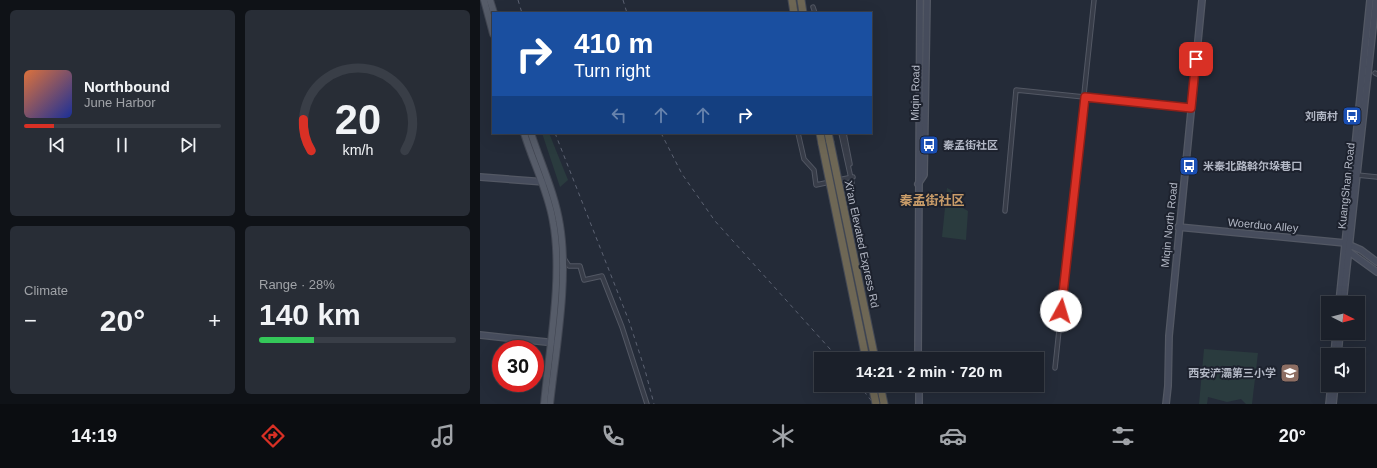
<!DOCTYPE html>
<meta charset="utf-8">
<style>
body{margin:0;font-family:Arial,"Noto Sans SC",sans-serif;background:#282d36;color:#f1f3f6;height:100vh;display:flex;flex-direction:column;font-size:15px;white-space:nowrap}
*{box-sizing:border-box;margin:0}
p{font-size:13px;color:#a0a3a8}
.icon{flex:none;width:22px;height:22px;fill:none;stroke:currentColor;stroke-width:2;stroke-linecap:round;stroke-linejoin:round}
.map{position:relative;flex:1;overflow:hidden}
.drawer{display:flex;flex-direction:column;gap:10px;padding:10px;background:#0f1217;width:480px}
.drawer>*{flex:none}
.guide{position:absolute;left:12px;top:12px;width:380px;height:122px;border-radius:0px;box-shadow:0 4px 16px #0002,0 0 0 1px #393e47;background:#1a4fa0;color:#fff;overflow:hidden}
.needle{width:26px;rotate:96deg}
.fabs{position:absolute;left:841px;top:296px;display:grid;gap:8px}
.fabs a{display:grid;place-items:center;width:44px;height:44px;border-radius:0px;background:#1b202a;box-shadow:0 4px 16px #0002,0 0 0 1px #393e47;font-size:20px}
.speed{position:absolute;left:12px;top:340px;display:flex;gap:8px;font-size:20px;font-weight:700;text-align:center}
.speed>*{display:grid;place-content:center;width:52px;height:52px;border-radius:50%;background:#1b202a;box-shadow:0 4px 16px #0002,0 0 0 1px #393e47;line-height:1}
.speed .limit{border:6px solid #d22;background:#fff;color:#111}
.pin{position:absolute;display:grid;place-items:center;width:34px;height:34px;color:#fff;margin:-17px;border-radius:8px;box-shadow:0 2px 6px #0006}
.me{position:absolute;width:44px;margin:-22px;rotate:6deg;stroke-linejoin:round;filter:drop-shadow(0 0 3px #0008)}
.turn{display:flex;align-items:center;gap:14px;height:84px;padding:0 16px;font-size:18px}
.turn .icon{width:52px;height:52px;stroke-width:2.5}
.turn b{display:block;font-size:28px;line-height:34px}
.lanes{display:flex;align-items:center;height:38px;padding:0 16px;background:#0003;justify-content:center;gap:20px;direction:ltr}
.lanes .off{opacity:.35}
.big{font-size:30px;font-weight:700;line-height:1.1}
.drawer .tile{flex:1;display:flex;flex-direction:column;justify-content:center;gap:6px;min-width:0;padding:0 14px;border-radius:6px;background:#282d36}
.drawer .dial{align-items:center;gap:0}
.dial svg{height:104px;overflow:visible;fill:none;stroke:#393e47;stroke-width:7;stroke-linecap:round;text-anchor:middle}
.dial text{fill:#f1f3f6;stroke:none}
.song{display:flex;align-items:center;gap:12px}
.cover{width:48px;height:48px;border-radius:6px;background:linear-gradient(135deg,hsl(20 70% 55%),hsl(230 70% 35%))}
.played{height:4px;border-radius:2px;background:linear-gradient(90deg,#d93025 15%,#393e47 15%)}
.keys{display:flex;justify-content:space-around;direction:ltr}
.heat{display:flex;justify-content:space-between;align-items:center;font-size:22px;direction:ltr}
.charge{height:6px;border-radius:3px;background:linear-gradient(90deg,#34c759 28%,#393e47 0)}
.drawer .tiles{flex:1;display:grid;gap:10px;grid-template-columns:repeat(2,1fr)}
.trip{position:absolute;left:334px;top:352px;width:230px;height:40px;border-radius:0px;background:#1b202a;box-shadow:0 4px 16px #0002,0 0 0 1px #393e47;font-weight:700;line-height:40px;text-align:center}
.menu{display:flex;height:64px;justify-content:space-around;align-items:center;background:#0b0d11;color:#a0a3a8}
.menu .icon{width:28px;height:28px}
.menu .selected{color:#d93025}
.menu b{font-size:18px;color:#f1f3f6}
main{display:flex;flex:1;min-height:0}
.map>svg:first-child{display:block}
</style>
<main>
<section class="drawer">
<div class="tiles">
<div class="tile">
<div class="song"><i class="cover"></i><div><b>Northbound</b><p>June Harbor</p></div></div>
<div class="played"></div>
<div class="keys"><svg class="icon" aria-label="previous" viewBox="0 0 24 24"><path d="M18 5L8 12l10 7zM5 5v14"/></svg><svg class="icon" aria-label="pause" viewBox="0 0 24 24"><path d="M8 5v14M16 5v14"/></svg><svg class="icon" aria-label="next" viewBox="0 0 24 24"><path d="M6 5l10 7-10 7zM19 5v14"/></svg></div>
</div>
<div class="tile dial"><svg viewBox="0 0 100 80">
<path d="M14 69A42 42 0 1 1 86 69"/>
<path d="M14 69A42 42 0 0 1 8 45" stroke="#d93025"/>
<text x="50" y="56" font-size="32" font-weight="700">20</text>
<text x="50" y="72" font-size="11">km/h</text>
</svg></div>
<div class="tile"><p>Climate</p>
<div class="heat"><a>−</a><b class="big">20°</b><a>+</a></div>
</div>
<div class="tile"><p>Range · 28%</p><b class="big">140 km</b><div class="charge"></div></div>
</div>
</section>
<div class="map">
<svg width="897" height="404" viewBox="0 0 897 404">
<rect width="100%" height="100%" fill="#242b38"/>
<g fill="#2a3b3e">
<path d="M62 133H69L88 180 80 187Z"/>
<path d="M467 188 473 191C476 200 479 207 488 211L486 240 462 237Z"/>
<path d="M724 349 778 353 772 404H766L761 399 747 402 728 397 727 404H719Z"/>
</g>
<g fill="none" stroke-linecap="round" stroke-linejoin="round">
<g stroke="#535864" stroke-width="5.5">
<g id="street">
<path d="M333 7 335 13"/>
<path d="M895 73 897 74"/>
<path d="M318 133 324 159 334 170 336 185 350 182"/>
<path d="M361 133 372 183"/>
<path d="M364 133 370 164"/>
<path d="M877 175 897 177"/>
<path d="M358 180 373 177"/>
<path d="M525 211 536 90 711 108"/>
<path d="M83 257 89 266H100L104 280 122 276 142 327 167 404"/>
<path d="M575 368 614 0"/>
</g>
</g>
<g stroke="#535864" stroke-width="8">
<g id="secondary">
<path d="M0 177 65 182"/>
<path d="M438 184 444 175 447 0"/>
<path d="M698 227 865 243 881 250 897 262"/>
<path d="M868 251 897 272"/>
<path d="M859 303 890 0"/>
<path d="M863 303 896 0"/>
<path d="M0 335 76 343"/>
<path d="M854 355 856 333"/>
<path d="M858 355 860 333"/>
<path d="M438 359 440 0"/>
<path d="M439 385V404"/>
<path d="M686 404 688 386 689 336 722 0"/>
<path d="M849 404 851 385"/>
<path d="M853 404 855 385"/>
</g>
</g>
<g stroke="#414652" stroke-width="8">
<g id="primary">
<path d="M4 0 13 34"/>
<path d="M10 0 14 13"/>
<path d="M44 133C53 163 68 191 73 222 83 276 69 349 64 404"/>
<path d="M51 133C61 164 75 193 80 225 89 279 76 349 70 404"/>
</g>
</g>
<g stroke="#434854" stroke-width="9">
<g id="highway">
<path d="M312 0 314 13"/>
<path d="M321 0 323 13"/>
<path d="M340 133 342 144"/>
<path d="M348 133 350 142"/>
<path d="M400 385 404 404"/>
</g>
</g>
<use href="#street" stroke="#383d49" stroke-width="3.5"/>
<use href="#secondary" stroke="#464c5c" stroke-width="5.5"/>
<use href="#primary" stroke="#565c69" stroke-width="6"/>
<use href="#highway" stroke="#6e6755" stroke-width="7"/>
<g stroke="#5c6272" stroke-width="1" stroke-dasharray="4 4" stroke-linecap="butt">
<path d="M38 0 42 13"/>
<path d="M143 0 147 13"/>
<path d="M75 133 149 321 165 370 174 404"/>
<path d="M181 133 202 174 235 221 359 359"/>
<path d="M379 385 394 404"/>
</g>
<g stroke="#434854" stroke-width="9" stroke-linecap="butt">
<g id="highway-bridge">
<path d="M350 142 395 359"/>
<path d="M342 144 386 359"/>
<path d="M392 385 396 404"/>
</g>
</g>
<use href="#highway-bridge" stroke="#6e6755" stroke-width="7"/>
</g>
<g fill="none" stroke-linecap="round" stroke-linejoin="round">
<g stroke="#8d1f18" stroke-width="10">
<path id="route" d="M581 311 605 97 711 108 716 59"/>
</g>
<use href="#route" stroke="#d93025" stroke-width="7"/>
</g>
<defs>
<g id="bus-square" transform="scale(1)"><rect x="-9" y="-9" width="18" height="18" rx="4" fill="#1a4fb4" stroke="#1d222e"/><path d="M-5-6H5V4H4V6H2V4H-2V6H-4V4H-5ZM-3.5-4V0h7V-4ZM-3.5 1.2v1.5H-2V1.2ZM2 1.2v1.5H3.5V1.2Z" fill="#fff"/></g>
<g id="school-square" transform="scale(1)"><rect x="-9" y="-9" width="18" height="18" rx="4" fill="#8d6e63" stroke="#1d222e"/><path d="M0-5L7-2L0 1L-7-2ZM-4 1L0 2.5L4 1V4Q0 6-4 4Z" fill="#fff"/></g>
</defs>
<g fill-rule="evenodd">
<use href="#bus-square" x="872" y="116"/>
<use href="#bus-square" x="449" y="145"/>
<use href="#bus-square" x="709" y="166"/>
<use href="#school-square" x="810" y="373"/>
</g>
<g text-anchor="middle" stroke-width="4" stroke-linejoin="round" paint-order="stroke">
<g font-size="11" fill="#b3b8c5" stroke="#1d222e">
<text transform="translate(435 93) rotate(-89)" y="4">Miqin Road</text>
<text transform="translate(866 186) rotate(-84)" y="4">KuangShan Road</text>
<text transform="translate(689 225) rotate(-84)" y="4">Miqin North Road</text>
<text transform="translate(783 225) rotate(5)" y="4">Woerduo Alley</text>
<text transform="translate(382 244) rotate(78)" y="4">Xi'an Elevated Express Rd</text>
</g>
<g font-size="11" font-weight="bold" fill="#b3b8c5" stroke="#1d222e" text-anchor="end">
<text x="858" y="120">刘南村</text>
<text x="463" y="149" text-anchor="start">秦孟街社区</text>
<text x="723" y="170" text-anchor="start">米秦北路斡尔垛巷口</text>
<text x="796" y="377">西安浐灞第三小学</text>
</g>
<g font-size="13" font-weight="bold" fill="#ca9d69" stroke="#1d222e">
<text x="452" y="205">秦孟街社区</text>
</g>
</g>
</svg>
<div class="fabs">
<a><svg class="needle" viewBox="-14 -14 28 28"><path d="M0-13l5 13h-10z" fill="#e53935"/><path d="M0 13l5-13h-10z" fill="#a0a3a8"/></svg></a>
<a><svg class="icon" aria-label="sound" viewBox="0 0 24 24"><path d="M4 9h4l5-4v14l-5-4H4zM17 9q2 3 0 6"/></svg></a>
</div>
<div class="speed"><div class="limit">30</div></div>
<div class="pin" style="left:716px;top:59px;background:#d93025"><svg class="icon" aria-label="arrive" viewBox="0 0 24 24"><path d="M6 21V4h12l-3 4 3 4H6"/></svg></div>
<svg class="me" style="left:581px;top:311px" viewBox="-20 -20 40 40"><circle r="19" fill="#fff"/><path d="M0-13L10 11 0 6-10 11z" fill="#d93025"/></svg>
<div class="trip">14:21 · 2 min · 720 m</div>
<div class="guide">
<div class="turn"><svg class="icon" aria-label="right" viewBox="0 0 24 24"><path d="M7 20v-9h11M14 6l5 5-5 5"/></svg><div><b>410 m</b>Turn right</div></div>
<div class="lanes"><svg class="icon off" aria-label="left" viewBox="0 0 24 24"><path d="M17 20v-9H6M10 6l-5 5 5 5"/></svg><svg class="icon off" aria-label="ahead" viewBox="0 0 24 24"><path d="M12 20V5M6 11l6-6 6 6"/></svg><svg class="icon off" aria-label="ahead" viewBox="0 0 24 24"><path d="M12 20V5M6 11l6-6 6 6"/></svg><svg class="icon" aria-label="right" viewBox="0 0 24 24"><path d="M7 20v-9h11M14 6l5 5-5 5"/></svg></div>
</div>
</div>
</main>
<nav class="menu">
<b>14:19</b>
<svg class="icon selected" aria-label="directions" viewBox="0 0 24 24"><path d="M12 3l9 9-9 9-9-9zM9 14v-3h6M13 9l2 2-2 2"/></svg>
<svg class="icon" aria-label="music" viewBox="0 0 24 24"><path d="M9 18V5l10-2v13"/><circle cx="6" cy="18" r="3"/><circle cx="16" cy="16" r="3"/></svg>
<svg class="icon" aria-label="phone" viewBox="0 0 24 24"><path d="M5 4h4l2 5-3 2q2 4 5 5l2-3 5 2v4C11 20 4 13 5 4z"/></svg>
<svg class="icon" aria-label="climate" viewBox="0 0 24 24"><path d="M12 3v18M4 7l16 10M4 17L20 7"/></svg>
<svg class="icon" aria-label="car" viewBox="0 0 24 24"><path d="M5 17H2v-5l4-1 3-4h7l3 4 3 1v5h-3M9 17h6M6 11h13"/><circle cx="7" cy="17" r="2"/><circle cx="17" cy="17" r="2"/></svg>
<svg class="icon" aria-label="filters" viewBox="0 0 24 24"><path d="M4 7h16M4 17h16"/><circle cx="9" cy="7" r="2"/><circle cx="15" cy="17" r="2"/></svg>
<b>20°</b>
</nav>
